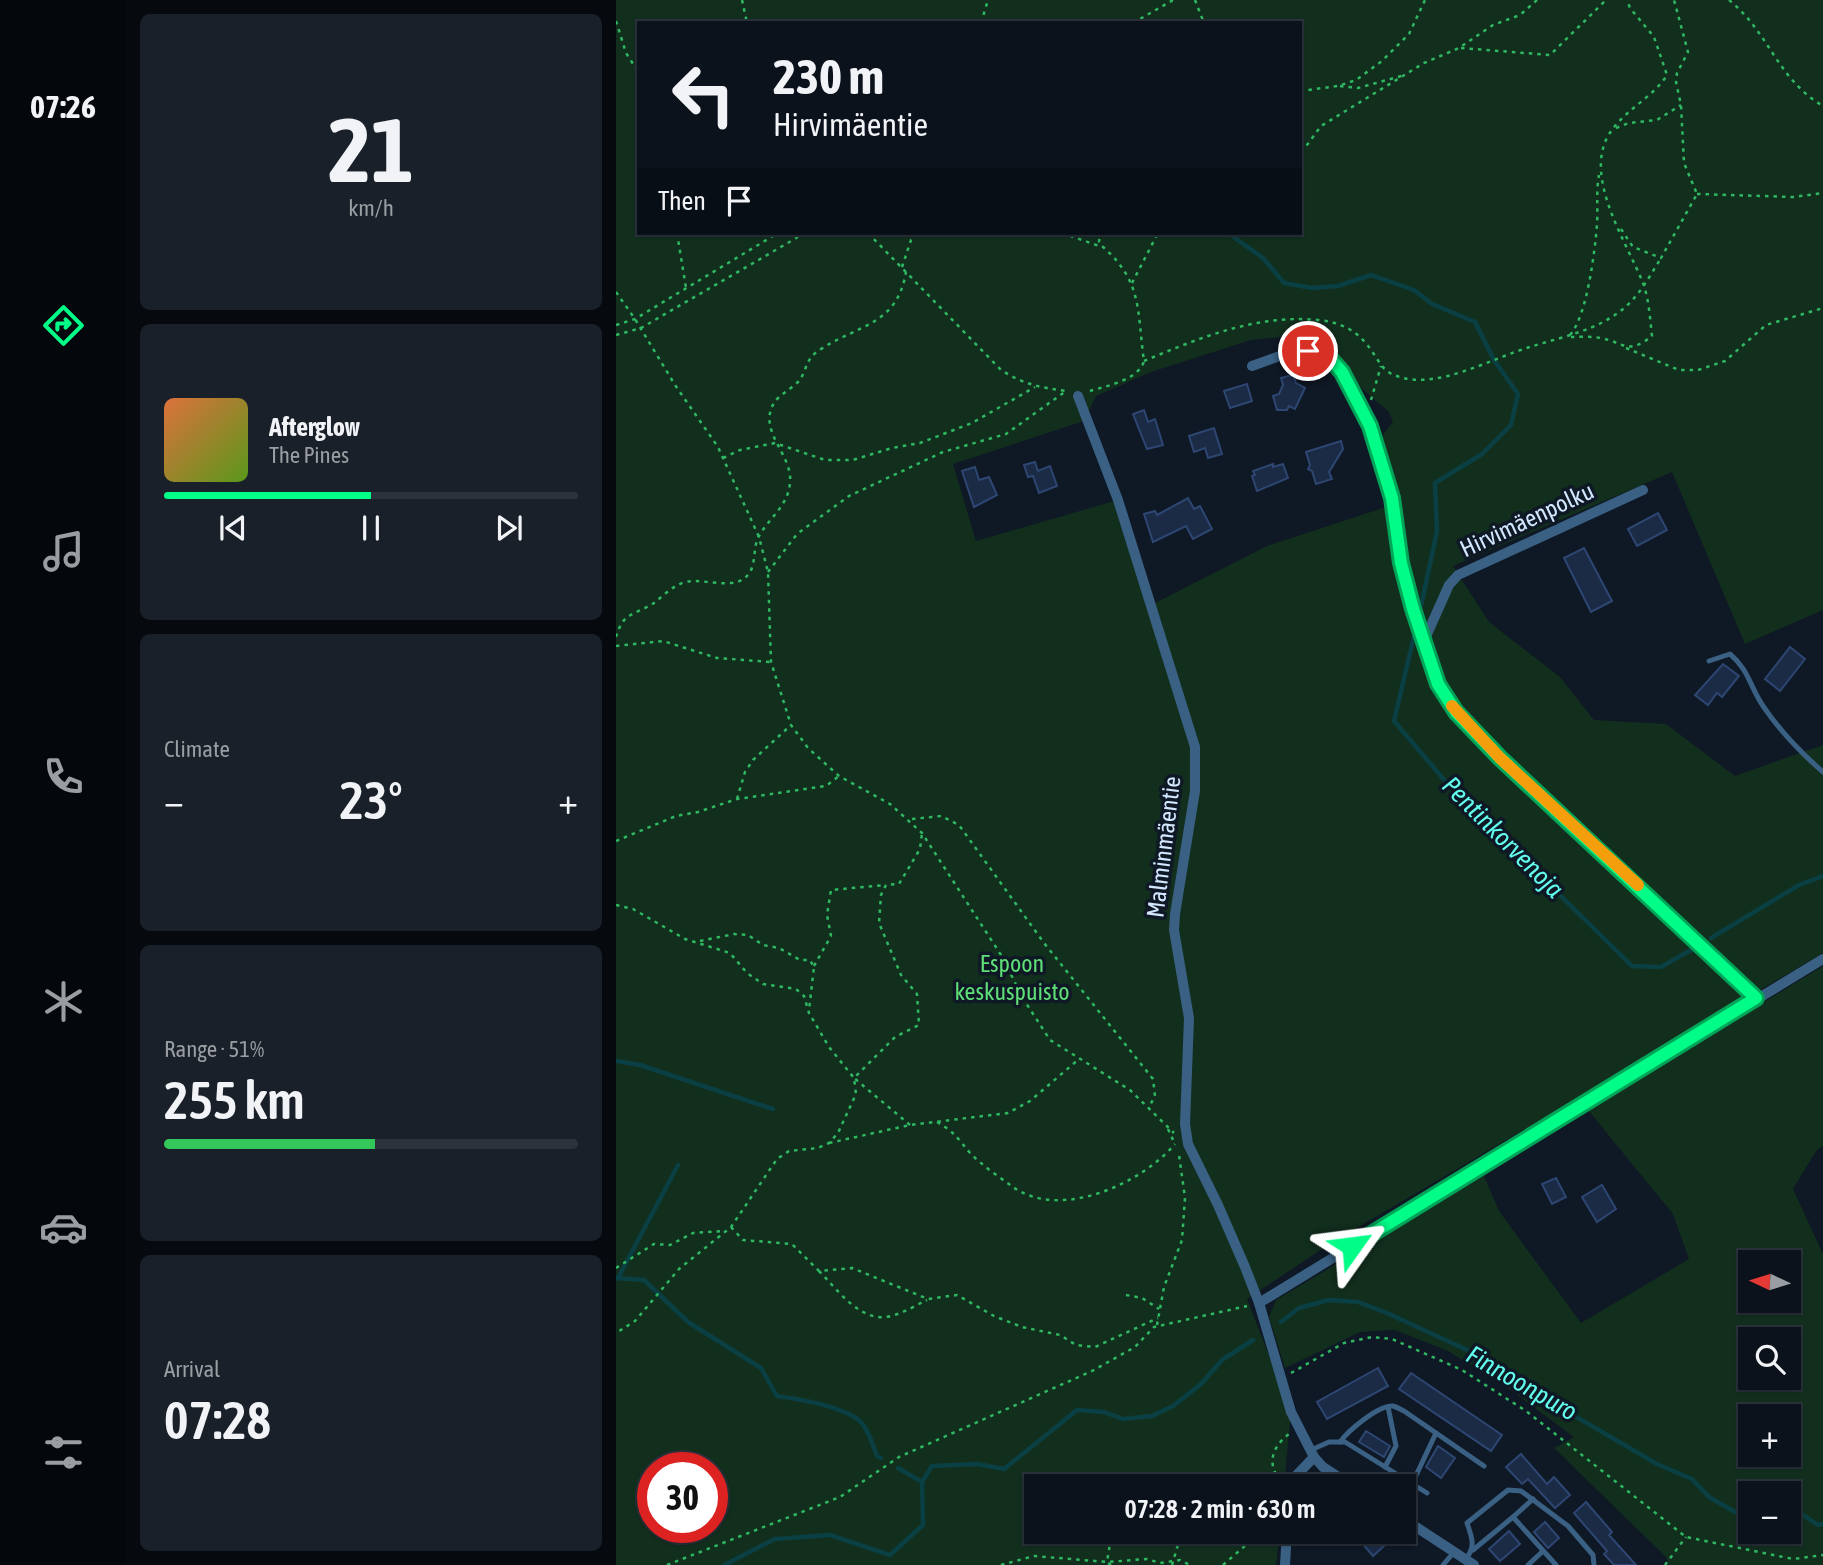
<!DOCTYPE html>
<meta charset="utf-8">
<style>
body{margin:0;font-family:"Asap Condensed",sans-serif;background:#192029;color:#f1f3f6;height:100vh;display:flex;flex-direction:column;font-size:26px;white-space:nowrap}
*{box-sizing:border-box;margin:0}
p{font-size:23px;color:#9a9ea3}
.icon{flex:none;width:38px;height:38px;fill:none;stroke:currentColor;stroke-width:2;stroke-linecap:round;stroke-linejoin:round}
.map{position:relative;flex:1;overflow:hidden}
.panel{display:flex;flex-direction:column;gap:14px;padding:14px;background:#060a0f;width:490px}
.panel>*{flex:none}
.banner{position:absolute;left:21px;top:21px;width:665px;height:214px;border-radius:0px;box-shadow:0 2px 5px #0004,0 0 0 2px #2b323b;background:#0b121c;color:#f1f3f6;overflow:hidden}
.needle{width:46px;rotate:274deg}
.fabs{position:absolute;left:1122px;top:1250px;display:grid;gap:14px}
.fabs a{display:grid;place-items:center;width:63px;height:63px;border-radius:0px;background:#0b121c;box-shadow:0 2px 5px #0004,0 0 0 2px #2b323b;font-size:35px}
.speed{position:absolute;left:21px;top:1452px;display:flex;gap:14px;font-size:35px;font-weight:700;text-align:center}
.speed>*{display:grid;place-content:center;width:91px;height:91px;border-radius:50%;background:#0b121c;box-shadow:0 2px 5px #0004,0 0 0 2px #2b323b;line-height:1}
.speed .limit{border:10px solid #d22;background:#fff;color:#111}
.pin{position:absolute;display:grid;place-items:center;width:60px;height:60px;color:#fff;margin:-30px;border:4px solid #fff;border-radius:50%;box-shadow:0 2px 7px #0007}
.me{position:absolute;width:77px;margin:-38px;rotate:59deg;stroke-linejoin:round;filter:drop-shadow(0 0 5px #0008)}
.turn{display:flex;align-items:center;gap:24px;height:147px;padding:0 21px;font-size:32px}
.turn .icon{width:91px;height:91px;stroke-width:2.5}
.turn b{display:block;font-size:49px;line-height:60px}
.then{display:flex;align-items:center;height:66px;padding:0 21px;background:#0003;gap:14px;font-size:26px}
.big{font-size:52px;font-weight:600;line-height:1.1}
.panel .tile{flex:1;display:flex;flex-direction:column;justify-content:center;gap:10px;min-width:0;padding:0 24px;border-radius:10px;background:#192029}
.panel .dial{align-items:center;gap:0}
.dial b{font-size:91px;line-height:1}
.song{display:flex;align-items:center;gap:21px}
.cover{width:84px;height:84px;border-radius:10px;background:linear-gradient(135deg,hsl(20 70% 55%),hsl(90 70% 35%))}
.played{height:7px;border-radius:4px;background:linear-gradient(90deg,#01fd88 50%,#2b323b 50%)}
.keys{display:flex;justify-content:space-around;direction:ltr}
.heat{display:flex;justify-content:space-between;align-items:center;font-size:38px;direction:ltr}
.charge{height:10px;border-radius:5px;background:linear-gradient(90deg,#34c759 51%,#2b323b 0)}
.trip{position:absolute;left:408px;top:1474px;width:392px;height:70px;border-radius:0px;background:#0b121c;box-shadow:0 2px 5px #0004,0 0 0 2px #2b323b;font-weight:600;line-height:70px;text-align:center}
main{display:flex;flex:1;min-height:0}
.tab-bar{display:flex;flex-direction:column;width:126px;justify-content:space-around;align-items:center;background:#04070b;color:#9a9ea3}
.tab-bar .icon{width:49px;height:49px}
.tab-bar .on{color:#01fd88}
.tab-bar b{font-size:32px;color:#f1f3f6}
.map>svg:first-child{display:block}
</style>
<main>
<nav class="tab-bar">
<b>07:26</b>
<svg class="icon on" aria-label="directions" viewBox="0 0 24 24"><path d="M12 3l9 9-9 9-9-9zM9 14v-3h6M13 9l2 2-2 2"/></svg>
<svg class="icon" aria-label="music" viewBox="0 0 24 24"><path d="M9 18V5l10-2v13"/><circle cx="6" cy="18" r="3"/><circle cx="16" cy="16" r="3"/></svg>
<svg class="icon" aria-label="phone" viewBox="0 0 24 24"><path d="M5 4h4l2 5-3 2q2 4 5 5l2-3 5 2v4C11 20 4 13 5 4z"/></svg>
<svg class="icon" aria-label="climate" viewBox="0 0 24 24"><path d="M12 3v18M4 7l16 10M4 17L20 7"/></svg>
<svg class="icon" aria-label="car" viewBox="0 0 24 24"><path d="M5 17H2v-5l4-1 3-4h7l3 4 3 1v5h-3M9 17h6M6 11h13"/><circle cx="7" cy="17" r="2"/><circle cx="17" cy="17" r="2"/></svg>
<svg class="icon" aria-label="filters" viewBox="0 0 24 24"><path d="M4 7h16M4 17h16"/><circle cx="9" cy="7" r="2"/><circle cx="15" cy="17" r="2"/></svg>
</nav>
<section class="panel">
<div class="tile dial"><b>21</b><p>km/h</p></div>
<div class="tile">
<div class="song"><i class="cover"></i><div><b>Afterglow</b><p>The Pines</p></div></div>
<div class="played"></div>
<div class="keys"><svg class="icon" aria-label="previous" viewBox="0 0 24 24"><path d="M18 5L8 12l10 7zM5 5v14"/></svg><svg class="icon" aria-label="pause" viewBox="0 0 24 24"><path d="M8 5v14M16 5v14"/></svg><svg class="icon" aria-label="next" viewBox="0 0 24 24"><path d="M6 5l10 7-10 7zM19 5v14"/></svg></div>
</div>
<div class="tile"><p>Climate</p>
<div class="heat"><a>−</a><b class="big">23°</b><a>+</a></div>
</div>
<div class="tile"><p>Range · 51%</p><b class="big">255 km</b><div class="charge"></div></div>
<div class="tile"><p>Arrival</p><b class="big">07:28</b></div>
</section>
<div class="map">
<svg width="1207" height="1565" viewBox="0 0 1207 1565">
<rect width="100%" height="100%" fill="#0f1825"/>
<g fill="#122f1e" fill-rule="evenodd">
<path d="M0 0H1207V610L1129 644 1056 472 837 566 873 622 944 677 978 720 1050 724 1119 776 1207 745V953L712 1245 631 1299 675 1412 668 1486H420V1531H664L660 1565H0ZM23 23H684V233H23ZM704 333 743 386 773 412 777 422 766 436 777 474 770 507 651 546 535 605 502 500 360 541 337 464 468 421 480 396 535 372 635 340ZM37 1468H96V1528H37Z"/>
<path d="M1207 966V1146L1200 1151 1177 1189 1207 1254V1565H1053L1050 1557 938 1448 958 1437 896 1391 832 1351 779 1330 744 1332 669 1368 653 1317 660 1300 868 1176 883 1211 965 1323 1073 1259 1057 1214 972 1110ZM1134 1262H1172V1300H1134ZM1134 1339H1172V1377H1134ZM1134 1416H1172V1454H1134ZM1134 1493H1172V1531H1134Z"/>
</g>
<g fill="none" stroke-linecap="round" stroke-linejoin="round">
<g stroke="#0a3f43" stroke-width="4.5">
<path d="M612 233 647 258 668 283 696 288 722 286 755 275 798 290 816 304 859 322 878 360 902 394 895 425 866 454 819 483 821 531 805 606"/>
<path d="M798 636 778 721 836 789 1016 966 1045 967 1075 950"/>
<path d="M1095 938 1183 885 1207 876"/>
<path d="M0 1061 24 1065 157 1109"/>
<path d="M0 1278 28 1280 72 1322 145 1368 161 1396C182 1399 236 1407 248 1426 254 1435 257 1446 261 1456L265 1458"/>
<path d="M2 1278 62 1165"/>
<path d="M665 1322 683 1308 713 1300 742 1302 771 1313 864 1356 897 1380 1041 1464 1076 1479 1093 1497 1121 1513H1134"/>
<path d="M282 1468 306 1482"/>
<path d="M1172 1512 1181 1511 1202 1525 1207 1524"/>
<path d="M108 1565 159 1539 214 1535 274 1555 307 1525 306 1482 316 1466 361 1464 388 1469 461 1410 488 1412 507 1419 536 1416 557 1406 585 1384 606 1360 637 1340"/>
</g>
</g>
<g fill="#1b2b46" stroke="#2d4672" stroke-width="2">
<path d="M677 375 680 383 689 388 679 409 673 406 671 410H661L657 396 663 394 667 385 665 378Z"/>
<path d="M631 384 636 401 614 408 608 391Z"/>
<path d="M528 410 532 422 539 419 547 445 531 449 517 414Z"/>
<path d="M598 428 606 454 592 458 589 448 578 452 573 436Z"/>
<path d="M725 441 727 449 713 472 716 479 700 484 696 471 692 469 694 465 690 452Z"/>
<path d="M419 462 422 471 434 466 441 486 423 493 417 476 412 477 408 465Z"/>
<path d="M657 464V467L667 464 672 478 641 491 636 476 639 475 637 471Z"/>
<path d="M359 467 363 480 373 477 381 495 358 507 346 471Z"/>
<path d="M572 498 578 509 584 506 596 529 577 539 570 526 537 542 528 514 539 511 541 515Z"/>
<path d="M1042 513 1051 530 1021 546 1012 529Z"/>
<path d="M968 548 996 601 975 612 948 558Z"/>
<path d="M1174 647 1189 659 1164 691 1149 679Z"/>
<path d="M1107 664 1123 676 1106 697 1101 693 1092 705 1079 695Z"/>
<path d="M940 1178 950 1197 936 1204 926 1184Z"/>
<path d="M986 1185 1000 1209 981 1222 966 1197Z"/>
<path d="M762 1368 772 1386 711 1419 701 1402Z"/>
<path d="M795 1373 886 1435 875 1451 783 1389Z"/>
<path d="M750 1431 774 1446 768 1457 743 1442Z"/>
<path d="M822 1446 839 1458 825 1478 810 1467Z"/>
<path d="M905 1454 931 1484 938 1477 954 1495 939 1508 912 1479 906 1484 890 1467Z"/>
<path d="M970 1502 996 1532 993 1535 1020 1565H998L988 1554 991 1551 958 1513Z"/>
<path d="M929 1522 943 1538 932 1548 918 1532Z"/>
<path d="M893 1531 904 1544 884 1561 873 1549Z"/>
<path d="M757 1533 768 1546 757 1556 746 1543Z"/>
</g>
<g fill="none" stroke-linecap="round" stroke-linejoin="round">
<g stroke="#2fb762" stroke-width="2.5" stroke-dasharray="3.5 5" stroke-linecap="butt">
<path d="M126 0 131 23"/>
<path d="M579 0 588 23"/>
<path d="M1113 0C1153 32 1161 79 1207 106"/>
<path d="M0 21 10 53 23 73"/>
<path d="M365 23 372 0"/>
<path d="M517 23 557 0"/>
<path d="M845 48 934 55 990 0"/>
<path d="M724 86 742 88 789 75"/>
<path d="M684 91 722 86 740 80 766 61 793 34 809 0"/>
<path d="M1000 128 1013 123 1041 120 1065 105"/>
<path d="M684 150 688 149 705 126 808 63 843 48 877 25 904 15 921 0"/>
<path d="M1081 194 1178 197 1207 193"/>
<path d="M1005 229 1017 247 1045 258 1081 194 1068 163 1065 105 1060 82 1061 73 1072 52 1058 0"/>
<path d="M61 233 70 288"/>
<path d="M252 233 385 370C407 384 425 388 451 391"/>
<path d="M371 233 391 235 399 233"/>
<path d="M446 233 486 247"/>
<path d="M286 267 295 240 302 233"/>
<path d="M516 283 542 233"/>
<path d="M0 292 19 319 59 385 102 447 143 537 152 572 155 662 175 725 192 748 223 776 274 804 306 833 385 955 408 1000 434 1040 514 1090 558 1133"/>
<path d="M0 325 19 319 162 233"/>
<path d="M0 335 25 328 189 233"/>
<path d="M954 335C971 316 979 251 981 224 982 207 980 191 983 175"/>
<path d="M955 337C964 337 975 336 984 338 1008 342 1011 356 1036 336 1034 319 1033 299 1027 283 1011 243 968 179 992 136 1007 110 1036 99 1051 75L1038 37 1014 8 1011 0"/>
<path d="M1010 348 1063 370H1082L1109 361 1150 325 1207 308"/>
<path d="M528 361C583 338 641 314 702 320 725 322 742 331 755 350 763 361 767 372 781 376 820 391 876 358 914 347 945 337 980 331 1007 309 1023 296 1034 276 1045 258"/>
<path d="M474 391C490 386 523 380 528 361 521 312 527 282 487 247L483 242 484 233"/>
<path d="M755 400 765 366"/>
<path d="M107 458 124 450 159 443 209 460H237L276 448 304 443 356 423 419 387"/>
<path d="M152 572 181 534 233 496 327 452 390 434 450 391"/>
<path d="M0 637C2 630 5 623 10 618 18 612 29 609 38 603 46 597 54 588 64 584 83 574 120 595 134 572 140 562 137 546 143 536 153 518 173 505 174 482 177 455 141 431 158 403 163 395 175 389 182 382 192 370 188 359 205 349 244 324 281 325 290 272"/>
<path d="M0 646 47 641 101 658 155 662"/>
<path d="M121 799 129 772 137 760 175 725"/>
<path d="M296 819 325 816 343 825 428 943 537 1079 539 1096 533 1107"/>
<path d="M0 841 60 816 82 812 121 799 210 786 223 776"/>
<path d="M0 905 17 909 69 939 114 953 131 973 147 984 180 989 188 996 193 1013 213 1047 238 1078 240 1094 222 1133 213 1143 202 1148 173 1151 161 1159 115 1227 63 1269 19 1321 0 1333"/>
<path d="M84 941 118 934 132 935 147 945 163 948 184 960H194L198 967 193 1010"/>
<path d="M198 966 215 936 211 915 215 890 270 885"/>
<path d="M321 1122C340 1133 341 1138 355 1154 367 1166 383 1177 397 1187 445 1221 526 1183 559 1144"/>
<path d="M294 1125 238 1078 279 1037 303 1025 301 994 285 975 263 923 265 895 270 885 283 884 304 849 306 833"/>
<path d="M552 1129 558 1142"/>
<path d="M213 1143 294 1125 392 1113 414 1101 463 1059"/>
<path d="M115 1227 127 1240 176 1244 203 1271 236 1268 312 1299 341 1295 378 1316 406 1327 444 1335 460 1345 479 1347 542 1318"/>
<path d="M0 1268 38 1244 54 1245 77 1233 107 1231"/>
<path d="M203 1271C222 1290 245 1324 275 1316 288 1313 300 1305 311 1300"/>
<path d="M510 1295 526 1298 543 1309"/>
<path d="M541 1325 548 1287 566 1240 569 1198 563 1155"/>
<path d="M675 1373 728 1343 756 1337 776 1339 846 1370 910 1411 1070 1537 1177 1559 1207 1555"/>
<path d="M665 1481C650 1464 656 1447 673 1434"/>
<path d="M51 1565 224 1497 283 1457 476 1371 519 1347 538 1327 631 1306"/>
<path d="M385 1565 418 1556 491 1562 531 1559 544 1563 564 1560 574 1565"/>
<path d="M495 1565 491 1562 496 1531"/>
<path d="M556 1565 566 1531"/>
<path d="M607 1565 646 1531"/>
<path d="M1049 1565 1070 1537"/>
</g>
<g stroke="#3a6184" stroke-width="5">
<path d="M1093 661 1114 654C1133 670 1134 687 1147 706 1164 731 1184 752 1207 772"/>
<path d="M724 1442C732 1431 762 1405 777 1406 781 1407 784 1409 788 1411L868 1466"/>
<path d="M695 1450 713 1442H729L811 1493"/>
<path d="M769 1467 780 1446 772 1407"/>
<path d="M796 1484 820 1433"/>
<path d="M897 1517 917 1499"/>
<path d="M857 1550 897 1517 940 1565"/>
<path d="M850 1559C860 1546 856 1538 851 1523L892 1490 905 1491 952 1526 977 1555 978 1565"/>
<path d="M827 1565 838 1552"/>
<path d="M912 1565 927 1551"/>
</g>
<g stroke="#3a6184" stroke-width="10">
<path d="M636 366 672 353 692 351 712 356 726 371 754 426 776 498 785 563 797 609 822 684 840 712 884 758 1141 998"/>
<path d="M462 396 502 500 579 747V791L559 914 558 930 573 1018 569 1124 572 1144 602 1205 629 1267 643 1303 675 1412 698 1457 707 1467 736 1486"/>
<path d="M808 641 833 585 842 575 1027 490"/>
<path d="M643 1303 1207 959"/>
<path d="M675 1486 678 1478 698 1457"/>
<path d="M788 1519 858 1565"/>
<path d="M669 1565 671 1531"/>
</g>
</g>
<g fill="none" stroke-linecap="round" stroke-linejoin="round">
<g stroke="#01a458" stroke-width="18">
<path id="route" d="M692 351 712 356 726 372 754 426 776 498 785 563 797 609 822 684 840 712 884 758 1140 998 736 1246"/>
</g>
<use href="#route" stroke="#01fd88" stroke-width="12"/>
<path stroke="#f59e0b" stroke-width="12" d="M836 706 884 758 1022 885"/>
</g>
<g text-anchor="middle" stroke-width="7" stroke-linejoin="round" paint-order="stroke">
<g font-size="24" fill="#d3e7ff" stroke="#0f1825">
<text transform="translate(911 520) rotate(-25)" y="8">Hirvimäenpolku</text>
<text transform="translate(548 847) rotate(-83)" y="8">Malminmäentie</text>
</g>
<g font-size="24" fill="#5fdf77" stroke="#0f1825">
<text x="396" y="972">Espoon<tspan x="396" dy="28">keskuspuisto</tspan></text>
</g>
<g font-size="26" font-style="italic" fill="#62feee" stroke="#0f1825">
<text transform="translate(887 837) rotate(45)" y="9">Pentinkorvenoja</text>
<text transform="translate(906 1383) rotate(30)" y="9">Finnoonpuro</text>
</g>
</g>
</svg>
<div class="fabs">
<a><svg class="needle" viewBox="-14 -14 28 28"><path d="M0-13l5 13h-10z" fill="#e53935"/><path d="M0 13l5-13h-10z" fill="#9a9ea3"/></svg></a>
<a><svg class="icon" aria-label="search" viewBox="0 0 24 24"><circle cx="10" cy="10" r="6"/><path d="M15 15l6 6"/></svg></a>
<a>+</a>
<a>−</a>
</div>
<div class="speed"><div class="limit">30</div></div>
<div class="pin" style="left:692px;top:351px;background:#d93025"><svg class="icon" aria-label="arrive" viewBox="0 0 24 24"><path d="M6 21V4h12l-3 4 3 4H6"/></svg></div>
<svg class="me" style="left:736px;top:1246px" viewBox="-20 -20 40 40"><path d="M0-17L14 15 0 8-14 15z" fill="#01fd88" stroke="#fff" stroke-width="4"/></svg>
<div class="trip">07:28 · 2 min · 630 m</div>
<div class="banner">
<div class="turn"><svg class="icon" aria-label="left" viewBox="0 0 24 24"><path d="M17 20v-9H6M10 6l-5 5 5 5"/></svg><div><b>230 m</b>Hirvimäentie</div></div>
<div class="then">Then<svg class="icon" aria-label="arrive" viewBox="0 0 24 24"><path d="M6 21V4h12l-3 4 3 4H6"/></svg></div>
</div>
</div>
</main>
